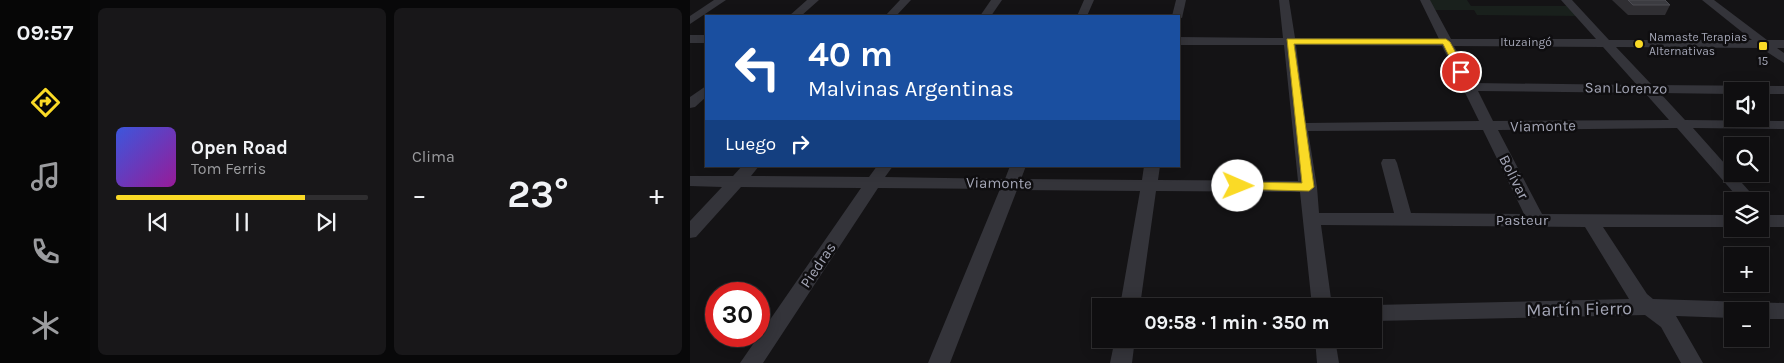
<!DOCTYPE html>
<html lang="es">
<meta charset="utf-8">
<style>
body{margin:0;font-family:Karla,sans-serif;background:#181719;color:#f1f3f6;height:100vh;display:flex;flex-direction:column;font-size:19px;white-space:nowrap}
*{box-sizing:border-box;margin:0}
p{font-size:16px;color:#9b9c9f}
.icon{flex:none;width:28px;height:28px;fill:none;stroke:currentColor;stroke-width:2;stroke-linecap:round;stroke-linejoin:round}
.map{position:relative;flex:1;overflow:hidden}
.details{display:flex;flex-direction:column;gap:8px;padding:8px;background:#080809;width:600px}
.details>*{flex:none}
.top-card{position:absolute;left:15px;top:15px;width:475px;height:152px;border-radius:0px;box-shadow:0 2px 12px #0003,0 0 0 1px #2f2e30;background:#1a4fa0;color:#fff;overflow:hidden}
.buttons{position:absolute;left:1034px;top:82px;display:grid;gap:10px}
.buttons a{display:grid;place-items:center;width:45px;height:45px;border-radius:0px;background:#0f0e10;box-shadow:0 2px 12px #0003,0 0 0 1px #2f2e30;font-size:25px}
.speed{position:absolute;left:15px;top:282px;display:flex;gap:10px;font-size:25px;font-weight:700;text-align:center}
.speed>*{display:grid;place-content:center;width:65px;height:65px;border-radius:50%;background:#0f0e10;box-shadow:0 2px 12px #0003,0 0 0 1px #2f2e30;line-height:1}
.speed .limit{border:8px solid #d22;background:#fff;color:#111}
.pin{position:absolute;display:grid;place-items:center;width:42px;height:42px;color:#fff;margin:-21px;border:2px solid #fff;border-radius:50%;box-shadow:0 1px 5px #0007}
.me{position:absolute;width:55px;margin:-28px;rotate:91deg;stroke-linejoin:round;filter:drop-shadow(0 0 4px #0008)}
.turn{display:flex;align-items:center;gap:18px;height:105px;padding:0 20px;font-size:22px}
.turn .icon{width:65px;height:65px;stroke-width:2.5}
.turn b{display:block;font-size:35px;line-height:42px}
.then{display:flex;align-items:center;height:48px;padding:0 20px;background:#0003;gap:10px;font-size:19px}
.big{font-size:38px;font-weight:700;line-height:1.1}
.details .card{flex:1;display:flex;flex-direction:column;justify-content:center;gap:8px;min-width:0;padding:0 18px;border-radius:8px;background:#181719}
.song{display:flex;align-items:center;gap:15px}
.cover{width:60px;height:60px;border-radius:8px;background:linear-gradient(135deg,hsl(230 70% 55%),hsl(300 70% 35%))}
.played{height:5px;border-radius:2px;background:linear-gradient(90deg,#fada26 75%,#2f2e30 75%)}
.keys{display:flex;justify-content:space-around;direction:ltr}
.heat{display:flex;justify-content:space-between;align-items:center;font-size:28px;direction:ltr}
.details .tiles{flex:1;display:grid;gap:8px;grid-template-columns:repeat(2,1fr)}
.trip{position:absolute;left:402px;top:298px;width:290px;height:50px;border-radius:0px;background:#0f0e10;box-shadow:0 2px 12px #0003,0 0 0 1px #2f2e30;font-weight:700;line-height:50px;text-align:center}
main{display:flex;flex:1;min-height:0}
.tab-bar{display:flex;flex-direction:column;width:90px;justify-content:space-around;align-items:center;background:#060606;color:#9b9c9f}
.tab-bar .icon{width:35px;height:35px}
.tab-bar .on{color:#fada26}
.tab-bar b{font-size:22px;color:#f1f3f6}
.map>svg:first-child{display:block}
</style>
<main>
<nav class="tab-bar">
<b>09:57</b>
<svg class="icon on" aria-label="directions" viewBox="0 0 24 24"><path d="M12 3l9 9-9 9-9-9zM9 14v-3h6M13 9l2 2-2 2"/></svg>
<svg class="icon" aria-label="music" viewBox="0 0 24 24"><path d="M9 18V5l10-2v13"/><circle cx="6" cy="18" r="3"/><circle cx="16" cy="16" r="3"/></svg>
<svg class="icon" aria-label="phone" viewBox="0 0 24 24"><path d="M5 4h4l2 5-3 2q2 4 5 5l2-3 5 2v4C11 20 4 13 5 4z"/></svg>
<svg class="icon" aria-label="climate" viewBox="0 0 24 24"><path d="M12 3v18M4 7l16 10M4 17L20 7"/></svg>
</nav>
<section class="details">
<div class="tiles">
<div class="card">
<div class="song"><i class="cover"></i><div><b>Open Road</b><p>Tom Ferris</p></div></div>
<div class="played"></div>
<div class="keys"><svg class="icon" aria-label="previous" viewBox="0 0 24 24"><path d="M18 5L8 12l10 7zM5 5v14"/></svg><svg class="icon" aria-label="pause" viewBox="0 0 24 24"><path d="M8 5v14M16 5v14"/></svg><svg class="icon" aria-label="next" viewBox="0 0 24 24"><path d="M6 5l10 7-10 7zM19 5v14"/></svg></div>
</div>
<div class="card"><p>Clima</p>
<div class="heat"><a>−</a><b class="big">23°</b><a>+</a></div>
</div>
</div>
</section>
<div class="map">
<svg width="1094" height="363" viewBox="0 0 1094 363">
<rect width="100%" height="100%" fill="#141315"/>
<path fill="#19201c" d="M737 0H777L781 6H880L889 16 787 15 784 10H743Z"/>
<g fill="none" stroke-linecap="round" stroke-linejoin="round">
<g fill="#34343a" fill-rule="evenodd">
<path d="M24 0H36L0 24V16Z"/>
<path d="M117 0H129L111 16H99Z"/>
<path d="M210 0H221L206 16H195Z"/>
<path d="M301 0H312L301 16H290Z"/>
<path d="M394 0H404L397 16H387Z"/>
<path d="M486 0H496L492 18 482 16Z"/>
<path d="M589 0H599L605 38 749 39 730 0H740L761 39H906L871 0H882L919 40H1062L1012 0H1024L1077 40H1094V48H1087L1094 53V63L1071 48 926 47 962 85 1094 86V94H1070V91H1042V94L970 93 995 120 1094 121V129L1003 128 1068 201H1051L987 128 808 130 852 214 1042 215V227H913L957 294 963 299 1094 303V319H1070V311H1042V318L986 316 1013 363H991L971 327 955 315 684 321V306H679L684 305 939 299 895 227 631 225 642 306H622L610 192 466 191 450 306H430L450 191 327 190 260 363H238L310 189 188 188 73 363H50L171 188 51 187 6 237 0 238V221L32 187 0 186V176H43L52 166H69L61 176 179 177 187 166H203L195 177 315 179 320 166H336L331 179 452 180 454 166H470L468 180 608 181 594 45H489V37L593 38ZM606 45 752 46 789 121 616 123ZM764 46 913 47 947 85 784 83ZM788 91 955 93 979 120 803 121ZM793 130 834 214 721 213 707 163 705 159H693L691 163 704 213H629L627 187 618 131Z"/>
<rect x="0" y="35" width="16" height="8"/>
<path d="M16 86V97L5 107 0 108V97Z"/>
<rect x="1070" y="215" width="24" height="12"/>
<path d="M425 339H445L442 363H420Z"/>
<path d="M625 339H645L649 363H627Z"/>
</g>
</g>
<path fill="#302f33" d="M922 0H975L980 5 975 15H938Z"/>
<path fill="#3c3c41" stroke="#4c4c53" d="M938 0H975L980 5H943Z"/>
<path fill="#fada26" stroke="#a28e19" d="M597 39H756L760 42 776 72 768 74 753 44H604L624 187 619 191 543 189 542 186 548 182 612 183Z"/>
<g fill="#fada26" stroke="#0f0e10" stroke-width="2">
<circle cx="949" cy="44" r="5"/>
<rect x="1068" y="41" width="10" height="10" rx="2.5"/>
</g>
<g text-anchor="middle" stroke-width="5" stroke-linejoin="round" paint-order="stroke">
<g font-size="12" fill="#a4a6b6" stroke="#0f0e10" text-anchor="start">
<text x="959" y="41">Namaste Terapias<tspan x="959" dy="14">Alternativas</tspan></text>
<text x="1073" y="65" text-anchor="middle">15</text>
</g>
<g font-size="12" fill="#a4a6b6" stroke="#0f0e10">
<text x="836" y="46">Ituzaingó</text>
</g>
<g font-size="15" fill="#a4a6b6" stroke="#0f0e10">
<text transform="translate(936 88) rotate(1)" y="5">San Lorenzo</text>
<text transform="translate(853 126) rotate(-1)" y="5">Viamonte</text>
<text transform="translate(824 177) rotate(63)" y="5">Bolívar</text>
<text transform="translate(309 183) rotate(1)" y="5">Viamonte</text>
<text x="832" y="225">Pasteur</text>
<text transform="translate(128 265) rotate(-56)" y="5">Piedras</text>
</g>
<g font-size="18" fill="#a4a6b6" stroke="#0f0e10">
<text transform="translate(889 309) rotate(-1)" y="6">Martín Fierro</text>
</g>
</g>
</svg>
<div class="buttons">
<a><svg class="icon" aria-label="sound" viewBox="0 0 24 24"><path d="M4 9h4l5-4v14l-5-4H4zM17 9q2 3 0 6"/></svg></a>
<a><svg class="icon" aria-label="search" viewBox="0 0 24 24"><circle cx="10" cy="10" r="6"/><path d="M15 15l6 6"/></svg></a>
<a><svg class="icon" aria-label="layers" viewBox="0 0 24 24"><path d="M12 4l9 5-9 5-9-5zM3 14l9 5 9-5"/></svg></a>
<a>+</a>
<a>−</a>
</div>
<div class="speed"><div class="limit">30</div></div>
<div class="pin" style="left:771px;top:72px;background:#d93025"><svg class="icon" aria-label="arrive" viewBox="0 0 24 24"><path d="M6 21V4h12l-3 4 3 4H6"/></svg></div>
<svg class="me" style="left:548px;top:186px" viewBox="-20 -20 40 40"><circle r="19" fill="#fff"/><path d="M0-13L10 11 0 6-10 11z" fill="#fada26"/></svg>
<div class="trip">09:58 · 1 min · 350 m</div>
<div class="top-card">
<div class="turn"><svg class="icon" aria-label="left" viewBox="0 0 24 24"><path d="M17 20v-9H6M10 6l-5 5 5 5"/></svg><div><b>40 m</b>Malvinas Argentinas</div></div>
<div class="then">Luego<svg class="icon" aria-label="right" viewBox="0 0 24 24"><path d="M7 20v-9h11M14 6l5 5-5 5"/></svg></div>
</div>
</div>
</main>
